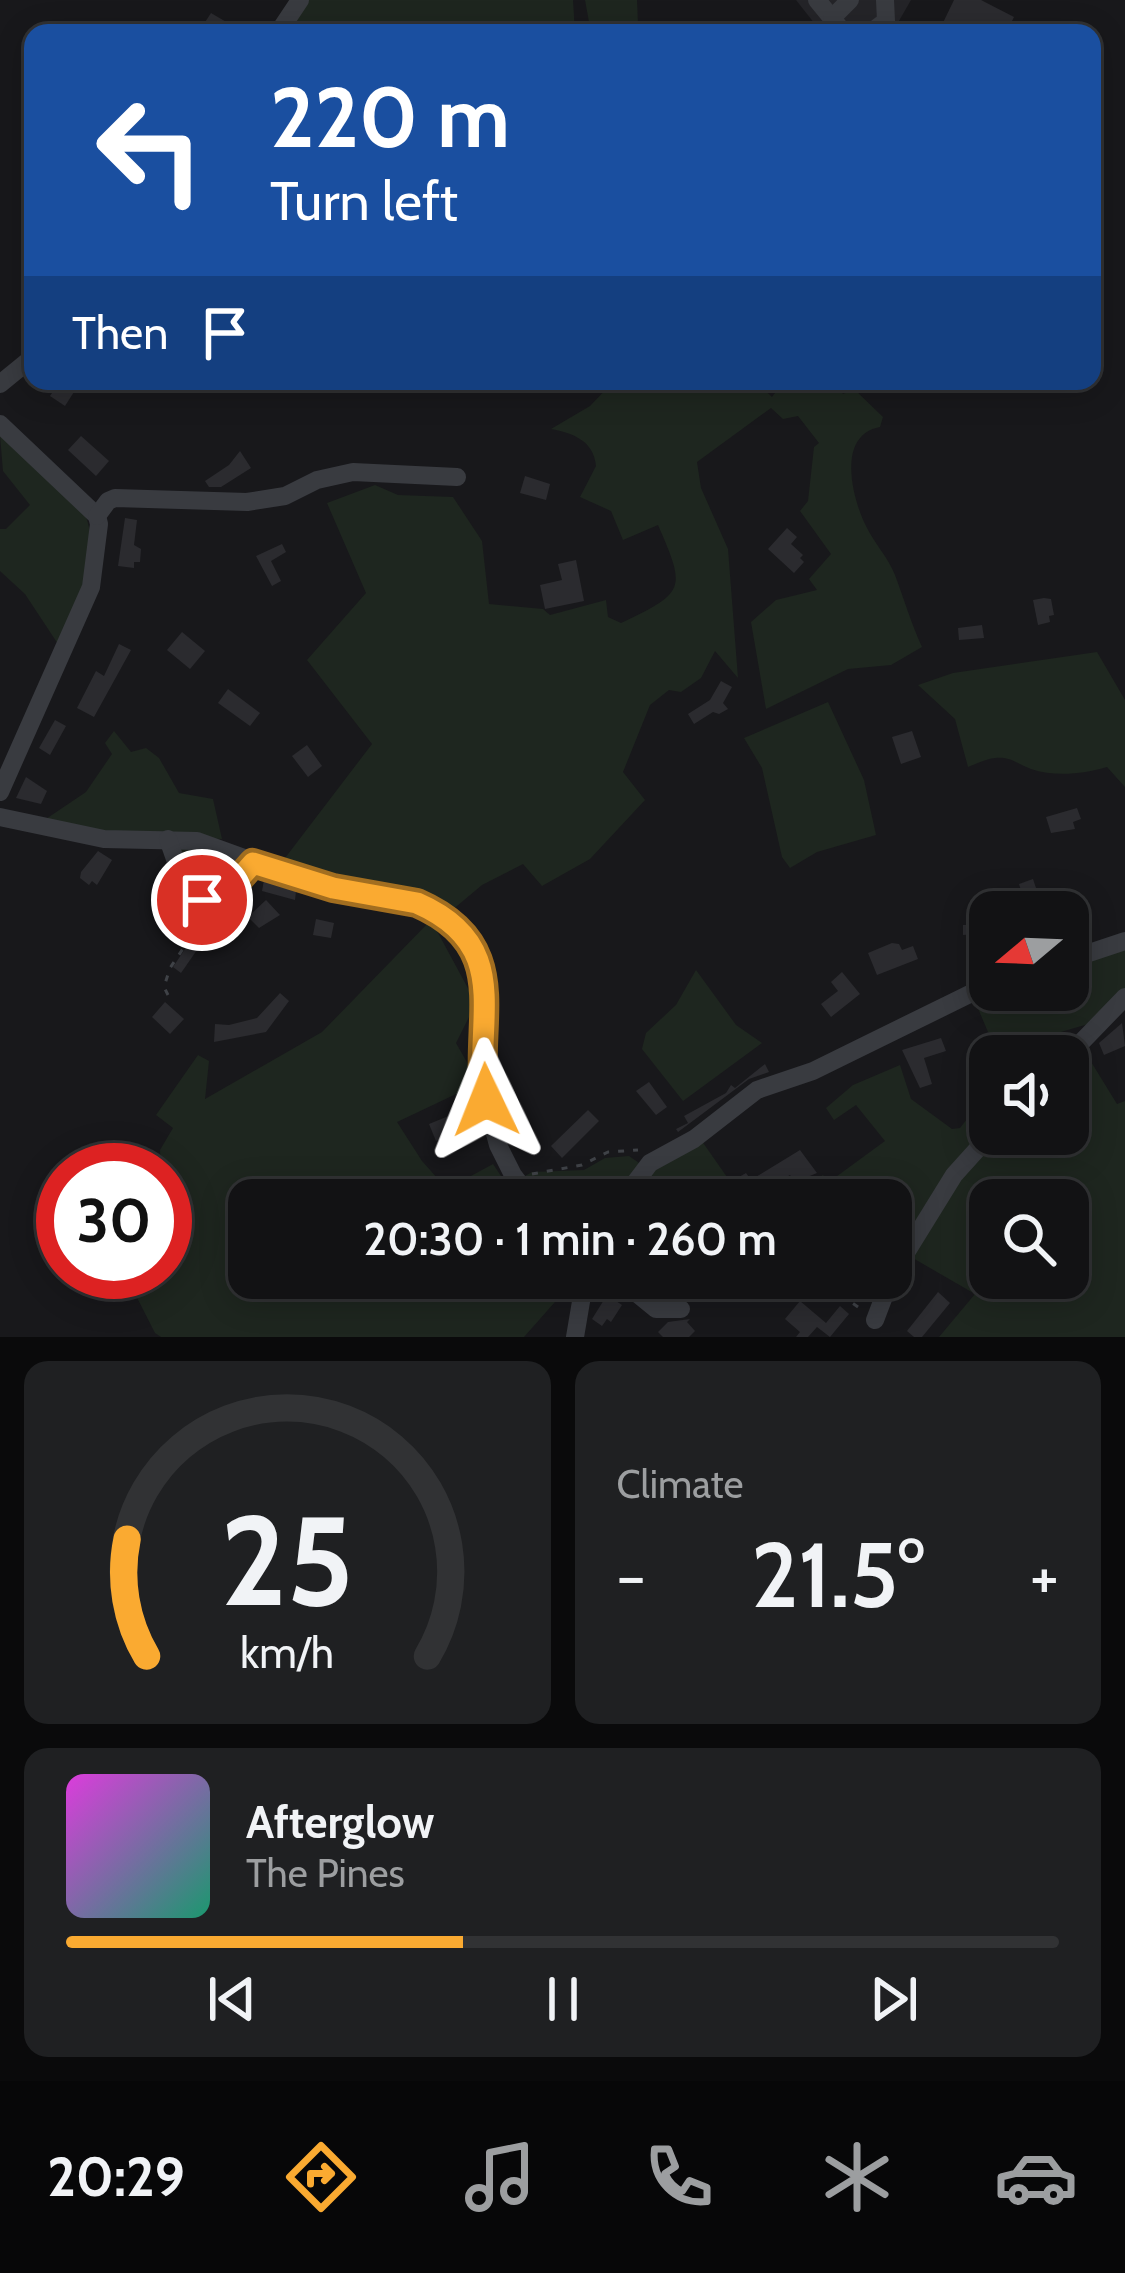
<!DOCTYPE html>
<meta charset="utf-8">
<style>
body{margin:0;font-family:Cabin,sans-serif;background:#1f2022;color:#f1f3f6;height:100vh;display:flex;flex-direction:column;font-size:45px;white-space:nowrap}
*{box-sizing:border-box;margin:0}
p{font-size:39px;color:#9c9ea0}
.icon{flex:none;width:66px;height:66px;fill:none;stroke:currentColor;stroke-width:2;stroke-linecap:round;stroke-linejoin:round}
.map{position:relative;height:1337px;overflow:hidden}
.sheet{display:flex;flex-direction:column;gap:24px;padding:24px;background:#0a0a0b;flex:1}
.sheet>*{flex:none}
.top-card{position:absolute;left:24px;top:24px;width:1077px;height:366px;border-radius:24px;box-shadow:0 6px 30px #0003,0 0 0 3px #313234;background:#1a4fa0;color:#fff;overflow:hidden}
.needle{width:78px;rotate:251deg}
.tools{position:absolute;left:969px;top:891px;display:grid;gap:24px}
.tools a{display:grid;place-items:center;width:120px;height:120px;border-radius:24px;background:#121214;box-shadow:0 6px 30px #0003,0 0 0 3px #313234;font-size:60px}
.speed{position:absolute;left:36px;top:1143px;display:flex;gap:24px;font-size:60px;font-weight:700;text-align:center}
.speed>*{display:grid;place-content:center;width:156px;height:156px;border-radius:50%;background:#121214;box-shadow:0 6px 30px #0003,0 0 0 3px #313234;line-height:1}
.speed .limit{border:18px solid #d22;background:#fff;color:#111}
.pin{position:absolute;display:grid;place-items:center;width:102px;height:102px;color:#fff;margin:-51px;border:6px solid #fff;border-radius:50%;box-shadow:0 3px 12px #0007}
.me{position:absolute;width:132px;margin:-66px;rotate:358deg;stroke-linejoin:round;filter:drop-shadow(0 0 9px #0008)}
.turn{display:flex;align-items:center;gap:42px;height:252px;padding:0 48px;font-size:54px}
.turn .icon{width:156px;height:156px;stroke-width:2.5}
.turn b{display:block;font-size:84px;line-height:102px}
.then{display:flex;align-items:center;height:114px;padding:0 48px;background:#0003;gap:24px;font-size:45px}
.big{font-size:90px;font-weight:600;line-height:1.1}
.sheet .card{flex:1;display:flex;flex-direction:column;justify-content:center;gap:18px;min-width:0;padding:0 42px;border-radius:24px;background:#1f2022}
.sheet .dial{align-items:center;gap:0}
.dial svg{height:312px;overflow:visible;fill:none;stroke:#313234;stroke-width:7;stroke-linecap:round;text-anchor:middle}
.dial text{fill:#f1f3f6;stroke:none}
.song{display:flex;align-items:center;gap:36px}
.cover{width:144px;height:144px;border-radius:18px;background:linear-gradient(135deg,hsl(300 70% 55%),hsl(160 70% 35%))}
.played{height:12px;border-radius:6px;background:linear-gradient(90deg,#faaa31 40%,#313234 40%)}
.keys{display:flex;justify-content:space-around;direction:ltr}
.heat{display:flex;justify-content:space-between;align-items:center;font-size:66px;direction:ltr}
.sheet .tiles{flex:1;display:grid;gap:24px;grid-template-columns:1fr 1fr}
.card:last-child{grid-column:span 2}
.trip{position:absolute;left:228px;top:1179px;width:684px;height:120px;border-radius:24px;background:#121214;box-shadow:0 6px 30px #0003,0 0 0 3px #313234;font-weight:600;line-height:120px;text-align:center}
.tab-bar{display:flex;height:192px;justify-content:space-around;align-items:center;background:#070708;color:#9c9ea0}
.tab-bar .icon{width:84px;height:84px}
.tab-bar .on{color:#faaa31}
.tab-bar b{font-size:54px;color:#f1f3f6}
.map>svg:first-child{display:block}
</style>
<div class="map">
<svg width="1125" height="1337" viewBox="0 0 1125 1337">
<rect width="100%" height="100%" fill="#18181b"/>
<path fill="#242428" d="M796 0H911L892 33H822Z"/>
<g fill="#1e261f" fill-rule="evenodd">
<path d="M309 0H573L575 33H283Z"/>
<path d="M585 0H637L638 23 646 33H591Z"/>
<path d="M614 381H755L772 397C786 378 811 381 834 381L843 394 854 389 883 417 880 427C836 435 852 498 866 526 874 543 888 557 895 575 904 599 911 623 922 647L891 665 848 669 766 709 751 622 776 600 817 590 809 579 831 554 800 511 808 501 814 447 819 443 798 416 783 419 771 408 697 462 701 488 728 549 738 678 715 651 701 678 681 692 669 690 650 705 623 772 645 800 590 859 542 886 523 864 482 885 451 911 407 891 360 884 282 862 372 744 307 660 366 593 327 503 375 485 398 495 453 497 482 541 489 604 543 609 550 615 606 600 608 617 621 623C686 592 686 589 658 525L623 540 611 511 580 497 596 466C594 441 573 433 551 429L590 406Z"/>
<path d="M0 435 82 508C105 551 77 604 58 644L25 594 0 571V529H6L30 505 3 471Z"/>
<path d="M1097 652 1125 700V787L1107 767C1083 774 1055 777 1031 769 1017 764 1011 756 995 758 986 759 976 764 968 767L955 719 918 685 953 673Z"/>
<path d="M828 702 864 780 876 835 817 852 790 868 782 857 762 768 744 738Z"/>
<path d="M114 731 131 752 146 748 159 758 179 793 213 799 222 839 105 834 43 821 86 792 112 754 105 743Z"/>
<path d="M178 844 229 859 233 874 217 895 192 886Z"/>
<path d="M431 920 476 1003 456 1043 468 1064 473 1086 397 1122 422 1161 447 1189 493 1164 517 1200H249V1278H567L570 1285 524 1337H161L155 1333 124 1272H165V1170H161L160 1150 173 1128 156 1115 198 1055 209 1061 205 1099 322 1032Z"/>
<path d="M1125 945V990L1095 1022 1037 1039 998 1040 988 1032 974 999 997 990H1068V967Z"/>
<path d="M696 970 736 1025 762 1043 683 1101 642 1049 646 1033 676 1005Z"/>
<path d="M1085 1052 1117 1104 1125 1101V1337H939L975 1294 911 1257 961 1176 998 1134H1068V1068ZM990 1200H1068V1278H990Z"/>
<path d="M900 1065 911 1099 952 1129 960 1128 990 1090V1124L959 1158 913 1230 891 1220V1200H786L823 1175 829 1182 885 1141 856 1105 834 1120 826 1108 853 1085Z"/>
<path d="M699 1137 743 1200H639L633 1194 654 1165Z"/>
<path d="M629 1156 642 1165 615 1200H545L525 1176 532 1172 584 1170 605 1158Z"/>
</g>
<g fill="#2b2b2f">
<path d="M954 0H981L1014 17 1006 33H938Z"/>
<path d="M211 13 228 23 221 33H198Z"/>
<path d="M60 381H81L65 406 50 396Z"/>
<path d="M81 436 109 461 96 476 68 450Z"/>
<path d="M240 451 251 468 221 487H209L205 481 229 465Z"/>
<path d="M525 476 550 484 546 500 520 493Z"/>
<path d="M125 518 137 520 134 545 141 549 140 562H134V568L118 566Z"/>
<path d="M787 528 797 537 791 544 803 555 800 558 804 562 794 573 768 549Z"/>
<path d="M282 544 286 552 271 561 281 581 272 586 256 556Z"/>
<path d="M576 560 584 601 545 609 540 585 562 580 558 564Z"/>
<path d="M1044 598 1051 599 1054 615 1049 616 1050 622 1038 625 1033 600Z"/>
<path d="M982 625 984 638 959 640 958 628Z"/>
<path d="M182 632 205 651 190 669 167 650Z"/>
<path d="M119 644 131 650 94 717 77 708 96 671 104 676Z"/>
<path d="M721 681 732 687 723 703 728 709 719 714 713 712 694 724 688 714 710 700Z"/>
<path d="M228 689 260 713 250 726 218 703Z"/>
<path d="M55 720 66 726 50 755 39 748Z"/>
<path d="M912 731 921 757 901 764 892 737Z"/>
<path d="M307 745 322 766 308 777 292 756Z"/>
<path d="M26 777 47 791 41 804 16 798Z"/>
<path d="M1077 808 1081 819 1073 822 1075 829 1051 833 1046 817Z"/>
<path d="M98 851 112 860 97 885 92 881 89 885 80 878 81 872Z"/>
<path d="M1033 879 1044 912H1028L1019 884Z"/>
<path d="M264 880 296 891 295 900 262 891Z"/>
<path d="M179 894 203 914 193 927 169 909Z"/>
<path d="M266 900 280 915 259 928 248 917Z"/>
<path d="M974 917H990V941L977 942V934L963 935V925H974Z"/>
<path d="M316 919 334 923 331 938 313 935Z"/>
<path d="M197 931 206 937 181 973 173 967Z"/>
<path d="M892 943 899 944 902 950 913 946 918 959 877 975 868 953Z"/>
<path d="M842 972 860 994 831 1017 821 1004 838 991 831 982Z"/>
<path d="M280 993 289 1001 266 1032 214 1042 215 1024 229 1025 257 1018Z"/>
<path d="M165 1002 184 1019 170 1034 152 1017Z"/>
<path d="M1122 1023 1125 1046 1104 1055 1099 1043Z"/>
<path d="M941 1038 946 1051 924 1058 932 1084 920 1088 902 1050Z"/>
<path d="M765 1064 769 1072 749 1079 678 1132 676 1129 688 1123 684 1116 726 1093 731 1085 735 1088Z"/>
<path d="M649 1082 667 1107 656 1115 636 1091Z"/>
<path d="M588 1110 599 1121 562 1158 551 1146Z"/>
<path d="M456 1113 462 1130 436 1141 429 1124Z"/>
<path d="M800 1150 817 1173 795 1182 790 1175 746 1200 734 1180 746 1173 751 1180Z"/>
<path d="M666 1278H685L690 1288 678 1295H661L651 1286Z"/>
<path d="M938 1292 950 1303 922 1337H914L907 1331Z"/>
<path d="M607 1295 622 1305 611 1322 607 1319 602 1326 592 1319Z"/>
<path d="M800 1301 826 1323 840 1306 849 1314 830 1337 817 1327 808 1337H796L800 1332 785 1319Z"/>
<path d="M690 1319 687 1322 695 1331 689 1337H663L658 1332 668 1322Z"/>
</g>
<g fill="none" stroke-linecap="round" stroke-linejoin="round">
<g stroke="#3f4247" stroke-width="3" stroke-dasharray="6 9" stroke-linecap="butt">
<path d="M1017 895 1018 912"/>
<path d="M168 995 164 987 170 968 203 919"/>
<path d="M532 1174 582 1165 608 1152 638 1150"/>
<path d="M816 1278 864 1311"/>
<path d="M690 1299 699 1289 765 1278"/>
</g>
<g stroke="#393b40" stroke-width="18">
<path d="M817 0 844 33"/>
<path d="M832 18 850 0"/>
<path d="M278 33 300 0"/>
<path d="M870 33 886 21 885 0"/>
<path d="M0 384 33 357"/>
<path d="M0 424 97 516 99 524 91 587 0 792"/>
<path d="M97 516 108 501 115 498 247 502 285 496 317 480 353 472 457 477"/>
<path d="M0 817 104 839 197 841 308 881 432 910 463 939 485 982 486 1100 498 1145 513 1175 532 1200"/>
<path d="M168 839 182 879 208 902 229 890 253 863"/>
<path d="M1068 960 1125 941"/>
<path d="M1068 1056 1125 997"/>
<path d="M622 1200 650 1163 694 1139 757 1090 813 1071 990 984"/>
<path d="M891 1277 954 1175 991 1134"/>
<path d="M618 1278 656 1309H681"/>
<path d="M875 1320 891 1278"/>
<path d="M575 1337 585 1278"/>
</g>
</g>
<g fill="none" stroke-linecap="round" stroke-linejoin="round">
<g stroke="#a26e20" stroke-width="30">
<path id="route" d="M202 900 208 902 229 890 253 863 333 888 417 903C518 947 471 1023 486 1100"/>
</g>
<use href="#route" stroke="#faaa31" stroke-width="21"/>
</g>
</svg>
<div class="tools">
<a><svg class="needle" viewBox="-14 -14 28 28"><path d="M0-13l5 13h-10z" fill="#e53935"/><path d="M0 13l5-13h-10z" fill="#9c9ea0"/></svg></a>
<a><svg class="icon" aria-label="sound" viewBox="0 0 24 24"><path d="M4 9h4l5-4v14l-5-4H4zM17 9q2 3 0 6"/></svg></a>
<a><svg class="icon" aria-label="search" viewBox="0 0 24 24"><circle cx="10" cy="10" r="6"/><path d="M15 15l6 6"/></svg></a>
</div>
<div class="speed"><div class="limit">30</div></div>
<div class="pin" style="left:202px;top:900px;background:#d93025"><svg class="icon" aria-label="arrive" viewBox="0 0 24 24"><path d="M6 21V4h12l-3 4 3 4H6"/></svg></div>
<svg class="me" style="left:486px;top:1100px" viewBox="-20 -20 40 40"><path d="M0-17L14 15 0 8-14 15z" fill="#faaa31" stroke="#fff" stroke-width="4"/></svg>
<div class="trip">20:30 · 1 min · 260 m</div>
<div class="top-card">
<div class="turn"><svg class="icon" aria-label="left" viewBox="0 0 24 24"><path d="M17 20v-9H6M10 6l-5 5 5 5"/></svg><div><b>220 m</b>Turn left</div></div>
<div class="then">Then<svg class="icon" aria-label="arrive" viewBox="0 0 24 24"><path d="M6 21V4h12l-3 4 3 4H6"/></svg></div>
</div>
</div>
<section class="sheet">
<div class="tiles">
<div class="card dial"><svg viewBox="0 0 100 80">
<path d="M14 69A42 42 0 1 1 86 69"/>
<path d="M14 69A42 42 0 0 1 9 39" stroke="#faaa31"/>
<text x="50" y="56" font-size="32" font-weight="700">25</text>
<text x="50" y="72" font-size="11">km/h</text>
</svg></div>
<div class="card"><p>Climate</p>
<div class="heat"><a>−</a><b class="big">21.5°</b><a>+</a></div>
</div>
<div class="card">
<div class="song"><i class="cover"></i><div><b>Afterglow</b><p>The Pines</p></div></div>
<div class="played"></div>
<div class="keys"><svg class="icon" aria-label="previous" viewBox="0 0 24 24"><path d="M18 5L8 12l10 7zM5 5v14"/></svg><svg class="icon" aria-label="pause" viewBox="0 0 24 24"><path d="M8 5v14M16 5v14"/></svg><svg class="icon" aria-label="next" viewBox="0 0 24 24"><path d="M6 5l10 7-10 7zM19 5v14"/></svg></div>
</div>
</div>
</section>
<nav class="tab-bar">
<b>20:29</b>
<svg class="icon on" aria-label="directions" viewBox="0 0 24 24"><path d="M12 3l9 9-9 9-9-9zM9 14v-3h6M13 9l2 2-2 2"/></svg>
<svg class="icon" aria-label="music" viewBox="0 0 24 24"><path d="M9 18V5l10-2v13"/><circle cx="6" cy="18" r="3"/><circle cx="16" cy="16" r="3"/></svg>
<svg class="icon" aria-label="phone" viewBox="0 0 24 24"><path d="M5 4h4l2 5-3 2q2 4 5 5l2-3 5 2v4C11 20 4 13 5 4z"/></svg>
<svg class="icon" aria-label="climate" viewBox="0 0 24 24"><path d="M12 3v18M4 7l16 10M4 17L20 7"/></svg>
<svg class="icon" aria-label="car" viewBox="0 0 24 24"><path d="M5 17H2v-5l4-1 3-4h7l3 4 3 1v5h-3M9 17h6M6 11h13"/><circle cx="7" cy="17" r="2"/><circle cx="17" cy="17" r="2"/></svg>
</nav>
